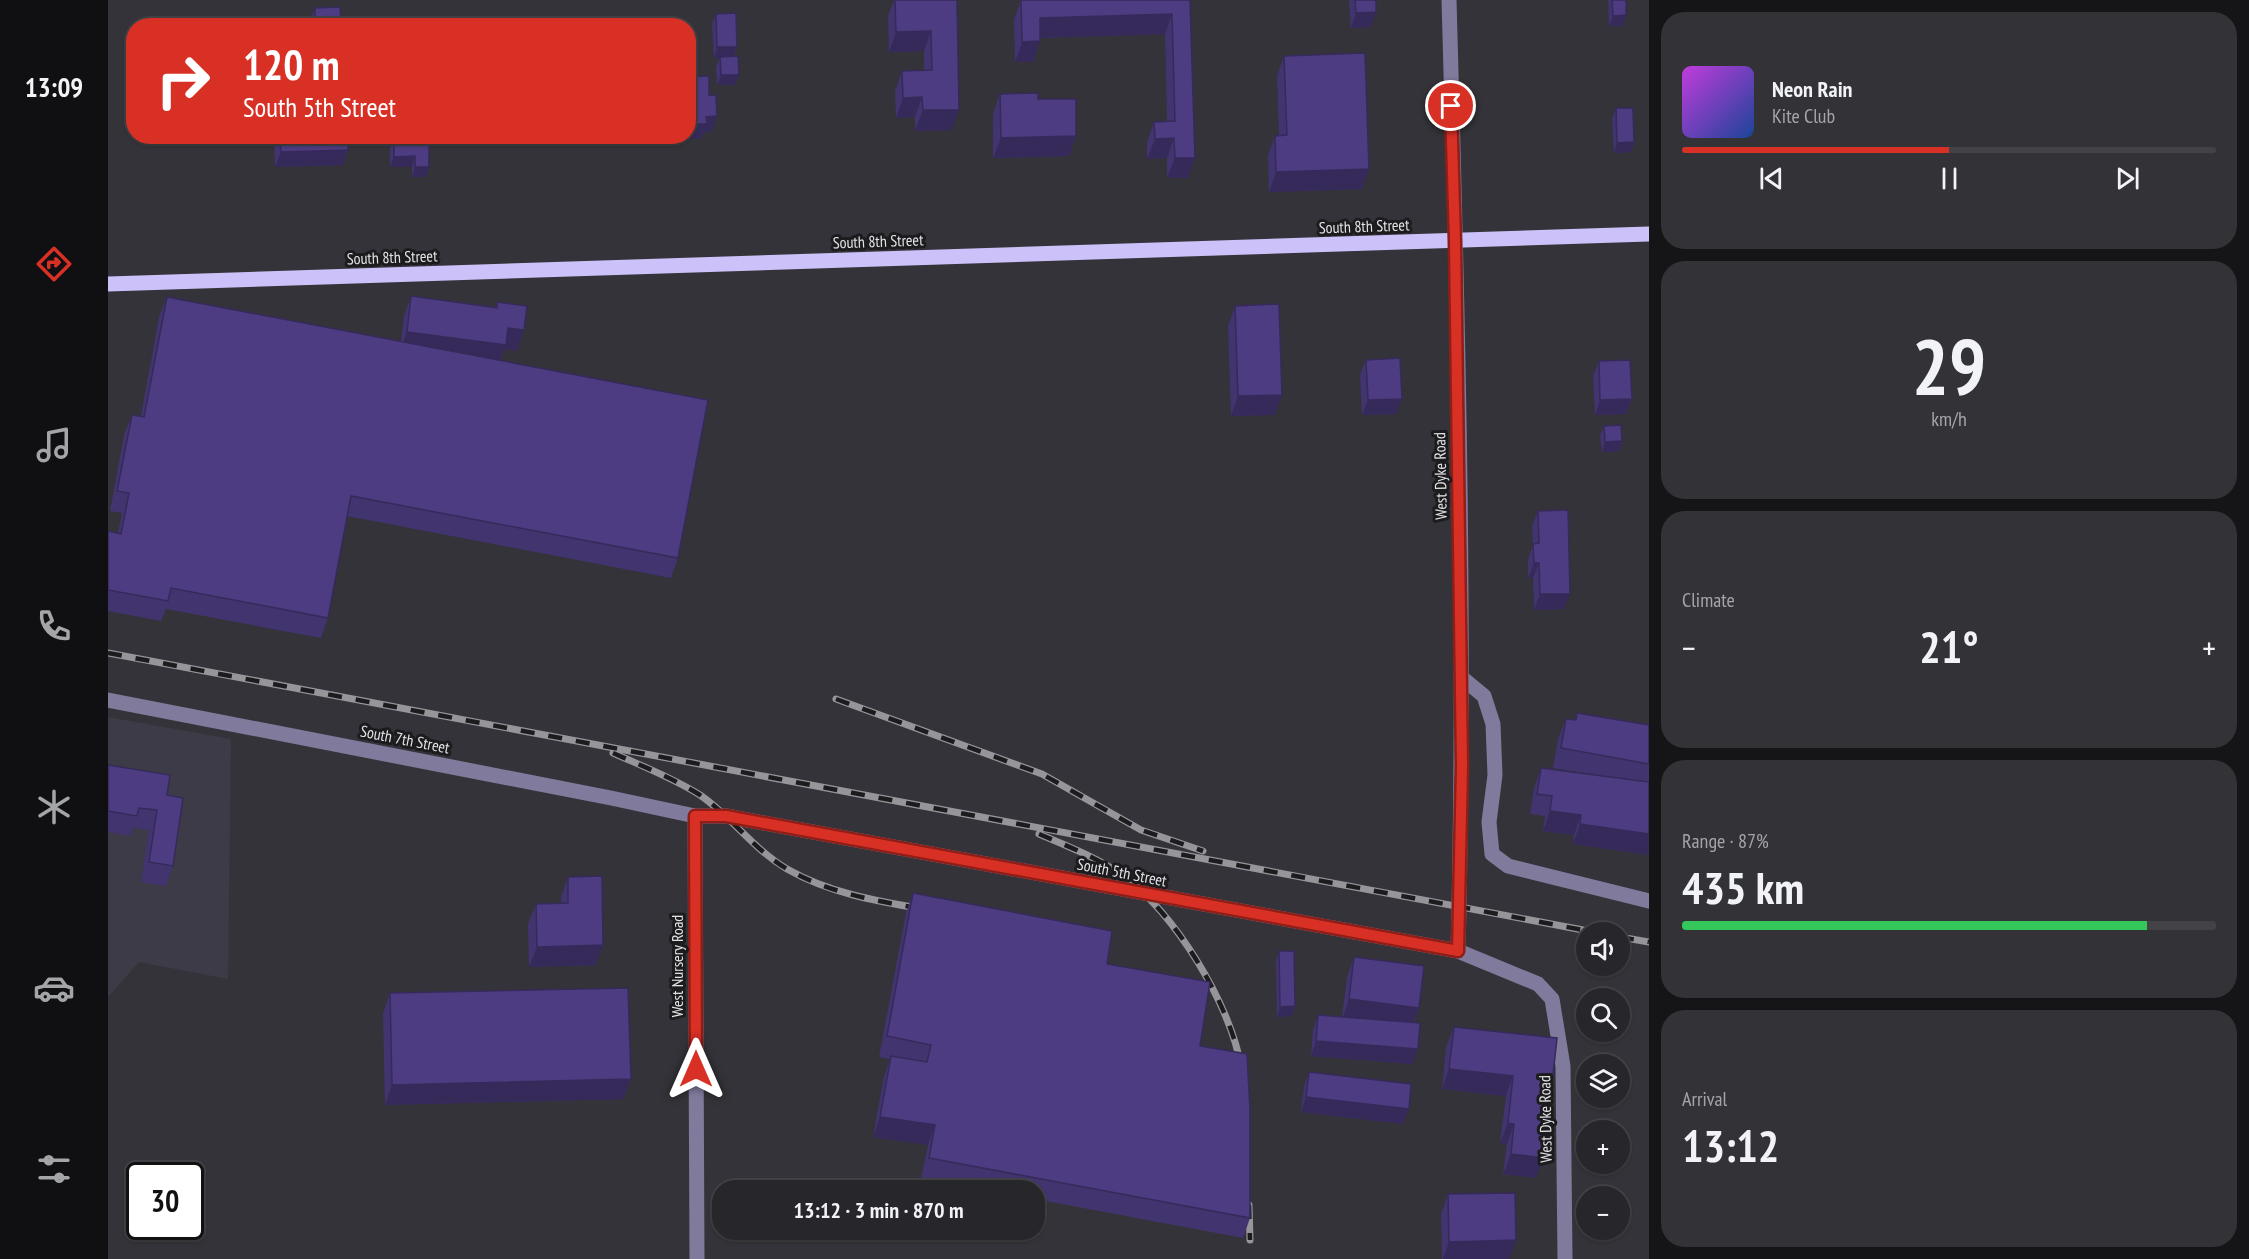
<!DOCTYPE html>
<meta charset="utf-8">
<style>
body{margin:0;font-family:"PT Sans Narrow",sans-serif;background:#333237;color:#f1f3f6;height:100vh;display:flex;flex-direction:column;font-size:22px;white-space:nowrap}
*{box-sizing:border-box;margin:0}
p{font-size:20px;color:#a4a5a9}
.icon{flex:none;width:33px;height:33px;fill:none;stroke:currentColor;stroke-width:2;stroke-linecap:round;stroke-linejoin:round}
.map{position:relative;flex:1;overflow:hidden}
.details{display:flex;flex-direction:column;gap:12px;padding:12px;background:#151518;width:600px}
.details>*{flex:none}
.guide{position:absolute;left:18px;top:18px;width:570px;height:126px;border-radius:24px;box-shadow:0 2px 4px #0004,0 0 0 2px #434347;background:#d93025;color:#fff;overflow:hidden}
.buttons{position:absolute;left:1468px;top:922px;display:grid;gap:12px}
.buttons a{display:grid;place-items:center;width:54px;height:54px;border-radius:50%;background:#27262b;box-shadow:0 2px 4px #0004,0 0 0 2px #434347;font-size:30px}
.speed{position:absolute;left:18px;top:1162px;display:flex;gap:12px;font-size:30px;font-weight:700;text-align:center}
.speed>*{display:grid;place-content:center;width:78px;height:78px;border-radius:50%;background:#27262b;box-shadow:0 2px 4px #0004,0 0 0 2px #434347;line-height:1}
.speed .limit{border:3px solid #111;border-radius:9px;background:#fff;color:#111}
.pin{position:absolute;display:grid;place-items:center;width:51px;height:51px;color:#fff;margin:-26px;border:3px solid #fff;border-radius:50%;box-shadow:0 2px 6px #0007}
.me{position:absolute;width:66px;margin:-33px;rotate:0deg;stroke-linejoin:round;filter:drop-shadow(0 0 4px #0008)}
.turn{display:flex;align-items:center;gap:21px;height:126px;padding:0 18px;font-size:27px}
.turn .icon{width:78px;height:78px;stroke-width:2.5}
.turn b{display:block;font-size:42px;line-height:51px}
.big{font-size:45px;font-weight:700;line-height:1.1}
.details .widget{flex:1;display:flex;flex-direction:column;justify-content:center;gap:9px;min-width:0;padding:0 21px;border-radius:24px;background:#333237}
.details .dial{align-items:center;gap:0}
.dial b{font-size:78px;line-height:1}
.song{display:flex;align-items:center;gap:18px}
.cover{width:72px;height:72px;border-radius:9px;background:linear-gradient(135deg,hsl(290 70% 55%),hsl(220 70% 35%))}
.played{height:6px;border-radius:3px;background:linear-gradient(90deg,#d93025 50%,#434347 50%)}
.keys{display:flex;justify-content:space-around;direction:ltr}
.heat{display:flex;justify-content:space-between;align-items:center;font-size:33px;direction:ltr}
.charge{height:9px;border-radius:4px;background:linear-gradient(90deg,#34c759 87%,#434347 0)}
.trip{position:absolute;left:604px;top:1180px;width:333px;height:60px;border-radius:24px;background:#27262b;box-shadow:0 2px 4px #0004,0 0 0 2px #434347;font-weight:700;line-height:60px;text-align:center}
main{display:flex;flex:1;min-height:0}
.dock{display:flex;flex-direction:column;width:108px;justify-content:space-around;align-items:center;background:#100f11;color:#a4a5a9}
.dock .icon{width:42px;height:42px}
.dock .on{color:#d93025}
.dock b{font-size:27px;color:#f1f3f6}
.map>svg:first-child{display:block}
</style>
<main>
<nav class="dock">
<b>13:09</b>
<svg class="icon on" aria-label="directions" viewBox="0 0 24 24"><path d="M12 3l9 9-9 9-9-9zM9 14v-3h6M13 9l2 2-2 2"/></svg>
<svg class="icon" aria-label="music" viewBox="0 0 24 24"><path d="M9 18V5l10-2v13"/><circle cx="6" cy="18" r="3"/><circle cx="16" cy="16" r="3"/></svg>
<svg class="icon" aria-label="phone" viewBox="0 0 24 24"><path d="M5 4h4l2 5-3 2q2 4 5 5l2-3 5 2v4C11 20 4 13 5 4z"/></svg>
<svg class="icon" aria-label="climate" viewBox="0 0 24 24"><path d="M12 3v18M4 7l16 10M4 17L20 7"/></svg>
<svg class="icon" aria-label="car" viewBox="0 0 24 24"><path d="M5 17H2v-5l4-1 3-4h7l3 4 3 1v5h-3M9 17h6M6 11h13"/><circle cx="7" cy="17" r="2"/><circle cx="17" cy="17" r="2"/></svg>
<svg class="icon" aria-label="filters" viewBox="0 0 24 24"><path d="M4 7h16M4 17h16"/><circle cx="9" cy="7" r="2"/><circle cx="15" cy="17" r="2"/></svg>
</nav>
<div class="map">
<svg width="1541" height="1259" viewBox="0 0 1541 1259">
<rect width="100%" height="100%" fill="#343339"/>
<path fill="#3d3b47" d="M0 717 123 739 120 979 31 962 0 997Z"/>
<g fill="none" stroke-linecap="round" stroke-linejoin="round">
<g stroke="#807b9c" stroke-width="15">
<path d="M1341 0C1350 317 1358 634 1350 951"/>
<path d="M1353 677 1376 696 1385 724 1387 775 1381 822 1384 854 1400 866 1541 901"/>
<path d="M0 700 503 798 587 816H618L1350 951 1430 984 1444 999 1455 1066 1457 1259"/>
<path d="M587 816 589 1259"/>
</g>
<path stroke="#ccc2f9" stroke-width="15" d="M0 284 1541 234"/>
<g stroke="#95959a" stroke-width="7">
<g id="rail">
<path d="M0 653 1491 933"/>
<path d="M728 699 934 774 1033 830 1095 851"/>
<path d="M505 753C534 766 565 778 592 795 624 817 644 848 679 869 721 893 768 901 815 909"/>
<path d="M931 834C959 846 988 857 1014 875 1066 911 1123 1005 1133 1067"/>
<path d="M1512 937 1541 942"/>
<path d="M1141 1205 1142 1240"/>
</g>
</g>
<use href="#rail" stroke="#1c1b1e" stroke-width="4.5" stroke-dasharray="14" stroke-linecap="butt"/>
</g>
<g fill="#42346f">
<path d="M786 0H849L844 130 807 131V117L788 118 787 91 794 71 816 70V51L781 52 780 16Z"/>
<path d="M913 0H1082L1087 158 1080 178H1059V158L1039 159V142L1046 122 1059 121 1057 34 932 38 925 62H907L906 20Z"/>
<path d="M1241 0H1268L1263 27 1243 28Z"/>
<path d="M1500 0H1518L1515 26H1501Z"/>
<path d="M207 8 231 26H204L203 18Z"/>
<path d="M608 14 629 47 626 56 627 85H609L608 67 612 57 606 58 604 24Z"/>
<path d="M1176 56 1254 189 1161 192 1160 156 1167 136 1171 135 1169 76Z"/>
<path d="M580 77 601 95 604 131 596 132 593 139H580Z"/>
<path d="M892 94 930 99 968 136 961 156 885 158V114Z"/>
<path d="M1508 108 1526 142 1523 152 1506 153 1504 119Z"/>
<path d="M170 136H240V150L235 165 167 167 166 145Z"/>
<path d="M285 136 307 143 321 167 318 177H304V167H282V146Z"/>
<path d="M303 296 388 307 389 302 416 330 409 351 396 349 392 360 570 558 563 578 239 516 220 618 213 638 58 609 53 621 0 611V531L10 533 14 513 2 511 16 435 24 415 33 416 51 317 59 297 293 341 296 316Z"/>
<path d="M1127 306 1167 415 1123 416 1120 326Z"/>
<path d="M1258 360 1288 414 1254 415 1252 375Z"/>
<path d="M1491 361 1524 399 1518 414 1487 415 1485 376Z"/>
<path d="M1496 426 1514 441 1511 451 1494 452 1492 436Z"/>
<path d="M1430 511 1456 609 1426 610 1425 578H1420V559L1425 545 1424 526Z"/>
<path d="M1469 713 1541 725V855L1465 844 1466 835 1435 831 1437 816 1422 814 1426 788 1433 768 1482 774 1445 768 1450 739 1458 719 1467 720Z"/>
<path d="M0 765 59 795 65 866 58 886 33 882 41 830 25 828 22 836 0 832Z"/>
<path d="M460 877 495 945 488 965 421 967 420 924 428 904H453V897Z"/>
<path d="M805 893 999 964 1092 1046 1142 1218 1135 1238 927 1199V1191H883L813 1178 820 1145 765 1137 776 1076 782 1059 771 1057 798 913Z"/>
<path d="M1171 951 1187 1006 1184 1016 1169 1017 1168 961Z"/>
<path d="M1246 957 1311 1008 1306 1022 1305 1064 1203 1056 1205 1030 1210 1015 1234 1017 1239 977Z"/>
<path d="M282 993 523 1079 515 1099 277 1105 275 1013Z"/>
<path d="M1346 1027 1449 1038 1428 1178 1395 1174 1399 1144 1392 1143 1398 1096 1334 1089 1338 1047Z"/>
<path d="M1201 1072 1295 1124 1193 1112 1196 1087Z"/>
<path d="M1340 1194 1401 1259H1334L1333 1214Z"/>
</g>
<g fill="#362a5a">
<path d="M1268 12 1263 27 1243 28 1248 13Z"/>
<path d="M1064 14 1057 34 924 38 932 18Z"/>
<path d="M1518 15 1515 26H1501L1505 16Z"/>
<path d="M233 21 231 26H206L207 22Z"/>
<path d="M823 31 816 51 781 52 788 32Z"/>
<path d="M932 41 925 62H907L914 42Z"/>
<path d="M609 47H629L625 57 606 58Z"/>
<path d="M613 75H631L627 85H609Z"/>
<path d="M814 97 807 117 788 118 795 98Z"/>
<path d="M815 110H851L844 130 807 131Z"/>
<path d="M609 116 604 131 596 132 593 139H580L586 124 598 117Z"/>
<path d="M580 118H586L580 133Z"/>
<path d="M384 136H407L405 141 382 142Z"/>
<path d="M968 136 961 156 885 158 893 138Z"/>
<path d="M1066 138 1059 158 1039 159 1047 139Z"/>
<path d="M1526 142 1523 152 1506 153 1509 143Z"/>
<path d="M240 150 235 165 167 167 173 152Z"/>
<path d="M307 156 304 167H282L286 157Z"/>
<path d="M1067 158H1087L1080 178H1059Z"/>
<path d="M307 167H321L318 177H304Z"/>
<path d="M1261 169 1254 189 1161 192 1168 172Z"/>
<path d="M400 328 416 330 409 351 396 349 390 365 291 352 299 332Z"/>
<path d="M1174 395 1167 415 1123 416 1130 396Z"/>
<path d="M1294 399 1288 414 1254 415 1260 400Z"/>
<path d="M1524 399 1518 414 1487 415 1492 400Z"/>
<path d="M1514 441 1511 451 1494 452 1497 442Z"/>
<path d="M1426 563H1431L1425 578H1420Z"/>
<path d="M1432 594H1462L1456 609 1426 610Z"/>
<path d="M1442 811 1473 815 1466 835 1435 831Z"/>
<path d="M1472 824 1541 834V855L1465 844Z"/>
<path d="M495 945 488 965 421 967 429 947Z"/>
<path d="M1241 999 1311 1008 1303 1028 1234 1020Z"/>
<path d="M1187 1006 1184 1016 1169 1017 1172 1007Z"/>
<path d="M1208 1041 1310 1049 1305 1064 1203 1056Z"/>
<path d="M1341 1069 1405 1076 1398 1096 1334 1089Z"/>
<path d="M523 1079 515 1099 277 1105 284 1085Z"/>
<path d="M1198 1097 1301 1109 1295 1124 1193 1112Z"/>
<path d="M772 1117 827 1125 820 1145 765 1137Z"/>
<path d="M1400 1123 1406 1124 1399 1144 1392 1143Z"/>
<path d="M1403 1154 1436 1158 1428 1178 1395 1174Z"/>
<path d="M1408 1240 1401 1259H1335L1341 1242Z"/>
</g>
<g fill="#4d3c81" stroke="#362a5a" stroke-width="1.5">
<path d="M787 0H849L851 110H815L814 97 795 98 794 71 824 70 823 31 788 32Z"/>
<path d="M913 0H1082L1087 158H1067L1066 138 1047 139 1046 122 1067 121 1064 14 932 18V41L914 42Z"/>
<path d="M1247 0H1268V12L1248 13Z"/>
<path d="M1504 0H1518V15L1505 16Z"/>
<path d="M232 7 233 21 207 22V8Z"/>
<path d="M628 13 629 47H609L608 14Z"/>
<path d="M1257 53 1261 169 1168 172 1167 136 1179 135 1176 56Z"/>
<path d="M630 56 631 75H613L612 57Z"/>
<path d="M601 76V95H608L609 116 598 117 599 124H586V118H580V77Z"/>
<path d="M930 93V99H968V136L893 138 892 94Z"/>
<path d="M1508 108H1525L1526 142 1509 143Z"/>
<path d="M172 136H240V150L173 152Z"/>
<path d="M286 136H307V143H321V167H307V156L286 157Z"/>
<path d="M303 296 389 308V302L419 306 416 330 400 328 398 345 299 332Z"/>
<path d="M59 297 600 400 570 558 243 496 220 618 63 588 60 601 0 590V531L13 534 21 493 9 491 24 415 36 417Z"/>
<path d="M1171 304 1174 395 1130 396 1127 306Z"/>
<path d="M1292 358 1294 399 1260 400 1258 360Z"/>
<path d="M1522 360 1524 399 1492 400 1491 361Z"/>
<path d="M1513 425 1514 441 1497 442 1496 426Z"/>
<path d="M1460 510 1462 594H1432L1431 563H1426L1425 544 1431 543 1430 511Z"/>
<path d="M1469 713 1541 725V764L1453 748 1458 719 1468 720Z"/>
<path d="M0 765 62 775 59 795 75 798 65 866 41 862 49 810 31 808 29 816 0 811Z"/>
<path d="M1433 768 1541 782V834L1472 824 1473 815 1442 811 1444 796 1429 794Z"/>
<path d="M494 876 495 945 429 947 428 904 460 903V877Z"/>
<path d="M805 893 1004 931 999 964 1102 982 1092 1046 1139 1054 1142 1110V1218L821 1158 827 1125 772 1117 783 1056 819 1062 823 1045 779 1036Z"/>
<path d="M1171 951H1186L1187 1006 1172 1007Z"/>
<path d="M1246 957 1316 966 1311 1008 1241 999Z"/>
<path d="M520 988 523 1079 284 1085 282 993Z"/>
<path d="M1210 1015 1312 1023 1310 1049 1208 1041Z"/>
<path d="M1346 1027 1449 1038 1436 1158 1403 1154 1406 1124 1400 1123 1405 1076 1341 1069Z"/>
<path d="M1201 1072 1303 1084 1301 1109 1198 1097Z"/>
<path d="M1407 1193 1408 1240 1341 1242 1340 1194Z"/>
</g>
<g fill="none" stroke-linecap="round" stroke-linejoin="round">
<g stroke="#8d1f18" stroke-width="15">
<path id="route" d="M588 1069 587 816H618L1350 951 1354 766 1347 241 1343 106"/>
</g>
<use href="#route" stroke="#d93025" stroke-width="10"/>
</g>
<g text-anchor="middle" stroke-width="6" stroke-linejoin="round" paint-order="stroke">
<g font-size="16" fill="#e3e3e7" stroke="#1c1b1e">
<text transform="translate(1256 226) rotate(-2)" y="6">South 8th Street</text>
<text transform="translate(770 241) rotate(-2)" y="6">South 8th Street</text>
<text transform="translate(284 257) rotate(-2)" y="6">South 8th Street</text>
<text transform="translate(1332 476) rotate(-91)" y="6">West Dyke Road</text>
<text transform="translate(297 739) rotate(11)" y="6">South 7th Street</text>
<text transform="translate(1014 872) rotate(11)" y="6">South 5th Street</text>
<text transform="translate(569 966) rotate(-90)" y="6">West Nursery Road</text>
<text transform="translate(1437 1119) rotate(-91)" y="6">West Dyke Road</text>
</g>
</g>
</svg>
<div class="buttons">
<a><svg class="icon" aria-label="sound" viewBox="0 0 24 24"><path d="M4 9h4l5-4v14l-5-4H4zM17 9q2 3 0 6"/></svg></a>
<a><svg class="icon" aria-label="search" viewBox="0 0 24 24"><circle cx="10" cy="10" r="6"/><path d="M15 15l6 6"/></svg></a>
<a><svg class="icon" aria-label="layers" viewBox="0 0 24 24"><path d="M12 4l9 5-9 5-9-5zM3 14l9 5 9-5"/></svg></a>
<a>+</a>
<a>−</a>
</div>
<div class="speed"><div class="limit">30</div></div>
<div class="pin" style="left:1343px;top:106px;background:#d93025"><svg class="icon" aria-label="arrive" viewBox="0 0 24 24"><path d="M6 21V4h12l-3 4 3 4H6"/></svg></div>
<svg class="me" style="left:588px;top:1069px" viewBox="-20 -20 40 40"><path d="M0-17L14 15 0 8-14 15z" fill="#d93025" stroke="#fff" stroke-width="4"/></svg>
<div class="trip">13:12 · 3 min · 870 m</div>
<div class="guide">
<div class="turn"><svg class="icon" aria-label="right" viewBox="0 0 24 24"><path d="M7 20v-9h11M14 6l5 5-5 5"/></svg><div><b>120 m</b>South 5th Street</div></div>
</div>
</div>
<section class="details">
<div class="widget">
<div class="song"><i class="cover"></i><div><b>Neon Rain</b><p>Kite Club</p></div></div>
<div class="played"></div>
<div class="keys"><svg class="icon" aria-label="previous" viewBox="0 0 24 24"><path d="M18 5L8 12l10 7zM5 5v14"/></svg><svg class="icon" aria-label="pause" viewBox="0 0 24 24"><path d="M8 5v14M16 5v14"/></svg><svg class="icon" aria-label="next" viewBox="0 0 24 24"><path d="M6 5l10 7-10 7zM19 5v14"/></svg></div>
</div>
<div class="widget dial"><b>29</b><p>km/h</p></div>
<div class="widget"><p>Climate</p>
<div class="heat"><a>−</a><b class="big">21°</b><a>+</a></div>
</div>
<div class="widget"><p>Range · 87%</p><b class="big">435 km</b><div class="charge"></div></div>
<div class="widget"><p>Arrival</p><b class="big">13:12</b></div>
</section>
</main>
